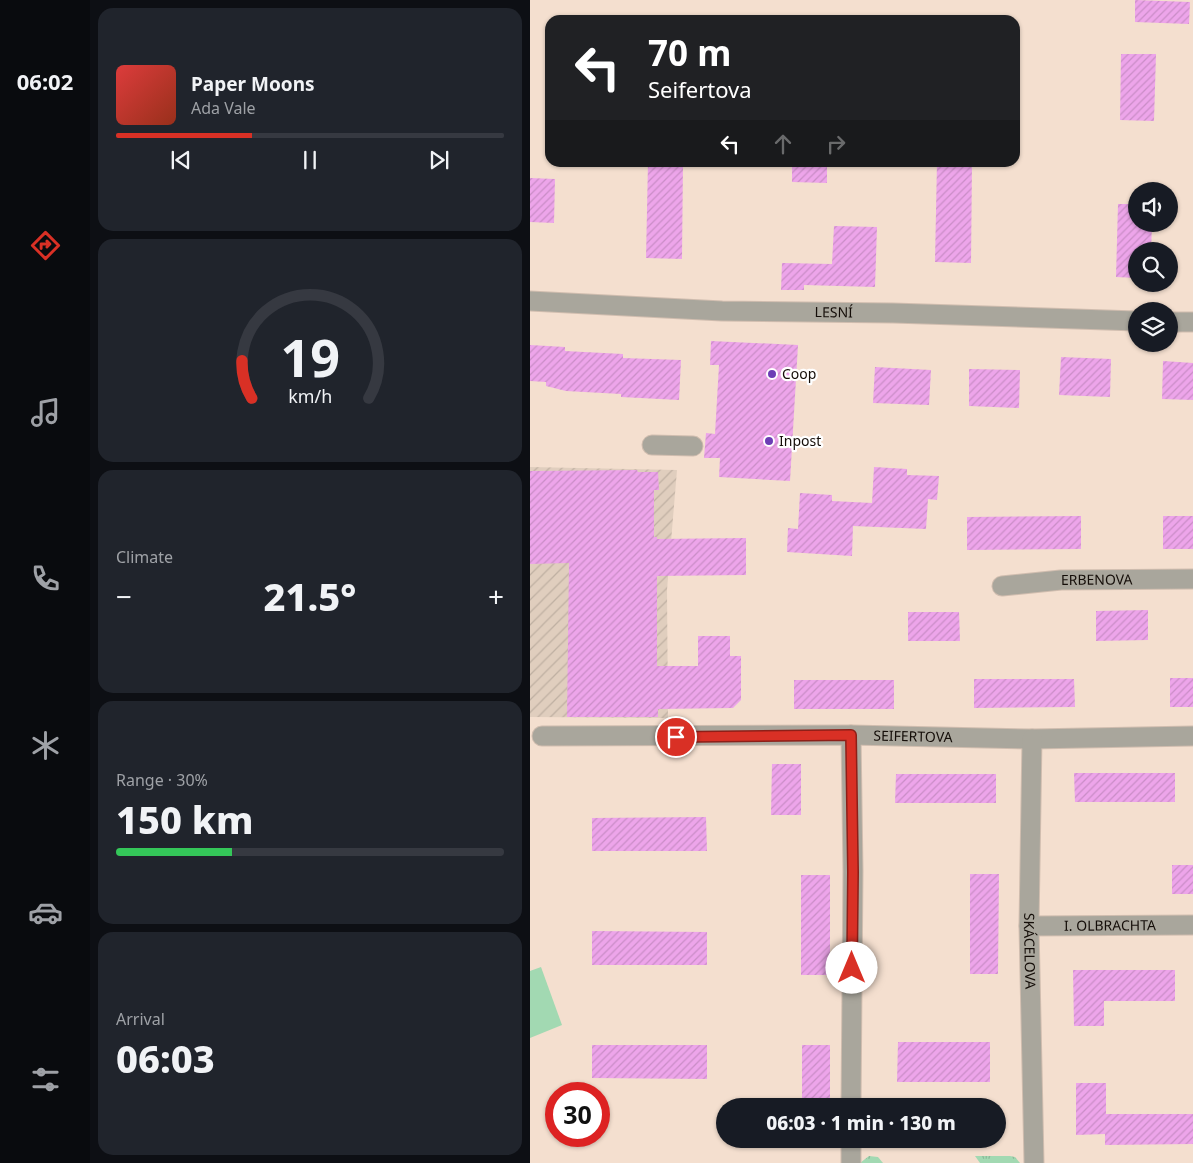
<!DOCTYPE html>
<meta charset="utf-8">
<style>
body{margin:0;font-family:"Noto Sans",sans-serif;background:#20242c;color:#f1f3f6;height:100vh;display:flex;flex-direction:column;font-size:19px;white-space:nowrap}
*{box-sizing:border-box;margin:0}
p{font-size:16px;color:#9ea1a6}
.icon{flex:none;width:28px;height:28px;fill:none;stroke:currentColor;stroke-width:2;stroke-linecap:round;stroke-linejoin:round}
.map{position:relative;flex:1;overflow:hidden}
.drawer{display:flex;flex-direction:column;gap:8px;padding:8px;background:#0d0f14;width:440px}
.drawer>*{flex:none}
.banner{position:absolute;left:15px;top:15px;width:475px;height:152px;border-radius:15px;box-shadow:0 1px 4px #0004;background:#202124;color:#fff;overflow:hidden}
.tools{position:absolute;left:598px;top:182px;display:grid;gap:10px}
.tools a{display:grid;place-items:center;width:50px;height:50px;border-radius:50%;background:#171b24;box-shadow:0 1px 4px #0004;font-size:25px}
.speed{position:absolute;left:15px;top:1082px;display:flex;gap:10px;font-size:25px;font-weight:700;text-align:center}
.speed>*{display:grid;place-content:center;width:65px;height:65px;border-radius:50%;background:#171b24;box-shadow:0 1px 4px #0004;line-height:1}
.speed .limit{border:8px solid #d22;background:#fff;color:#111}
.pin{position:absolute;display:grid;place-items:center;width:42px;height:42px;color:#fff;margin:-21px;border:2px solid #fff;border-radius:50%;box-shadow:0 1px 5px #0007}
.me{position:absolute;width:55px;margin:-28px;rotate:0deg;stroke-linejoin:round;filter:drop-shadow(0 0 4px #0008)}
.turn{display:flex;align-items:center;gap:18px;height:105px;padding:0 20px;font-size:22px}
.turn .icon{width:65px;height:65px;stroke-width:2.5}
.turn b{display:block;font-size:35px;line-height:42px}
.lanes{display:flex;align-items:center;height:48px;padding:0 20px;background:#0003;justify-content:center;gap:25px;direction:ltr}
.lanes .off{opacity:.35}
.big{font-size:38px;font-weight:800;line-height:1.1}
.drawer .tile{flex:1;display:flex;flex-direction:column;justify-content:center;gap:8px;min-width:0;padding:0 18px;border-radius:15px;background:#20242c}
.drawer .dial{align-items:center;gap:0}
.dial svg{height:130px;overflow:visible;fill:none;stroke:#363941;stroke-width:7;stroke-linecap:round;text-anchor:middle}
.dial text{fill:#f1f3f6;stroke:none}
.song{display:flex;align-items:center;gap:15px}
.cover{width:60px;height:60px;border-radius:8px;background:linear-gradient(135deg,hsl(0 70% 55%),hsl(10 70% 35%))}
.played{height:5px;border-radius:2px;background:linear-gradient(90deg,#d93025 35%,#363941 35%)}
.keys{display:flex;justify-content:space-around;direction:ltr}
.heat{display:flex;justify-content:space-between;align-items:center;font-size:28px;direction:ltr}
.charge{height:8px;border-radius:4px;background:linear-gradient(90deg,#34c759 30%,#363941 0)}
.trip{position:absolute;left:186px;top:1098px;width:290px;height:50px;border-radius:25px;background:#171b24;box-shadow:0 1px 4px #0004;font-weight:800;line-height:50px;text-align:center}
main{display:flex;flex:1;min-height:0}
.menu{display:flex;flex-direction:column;width:90px;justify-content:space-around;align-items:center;background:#090b0e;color:#9ea1a6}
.menu .icon{width:35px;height:35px}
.menu .on{color:#d93025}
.menu b{font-size:22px;color:#f1f3f6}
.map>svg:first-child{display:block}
</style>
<main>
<nav class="menu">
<b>06:02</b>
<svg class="icon on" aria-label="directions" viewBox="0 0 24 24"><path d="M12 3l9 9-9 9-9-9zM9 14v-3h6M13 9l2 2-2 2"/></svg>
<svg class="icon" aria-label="music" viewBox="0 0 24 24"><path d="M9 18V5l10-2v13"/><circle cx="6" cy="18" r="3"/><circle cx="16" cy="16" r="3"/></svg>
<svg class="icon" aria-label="phone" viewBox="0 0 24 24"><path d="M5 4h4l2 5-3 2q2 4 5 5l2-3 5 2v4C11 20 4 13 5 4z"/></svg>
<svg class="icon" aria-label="climate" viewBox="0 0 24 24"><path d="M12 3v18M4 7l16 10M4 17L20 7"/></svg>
<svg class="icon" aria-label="car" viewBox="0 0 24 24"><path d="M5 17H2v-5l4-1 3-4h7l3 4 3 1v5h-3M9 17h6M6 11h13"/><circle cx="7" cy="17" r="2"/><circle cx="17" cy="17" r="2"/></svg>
<svg class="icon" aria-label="filters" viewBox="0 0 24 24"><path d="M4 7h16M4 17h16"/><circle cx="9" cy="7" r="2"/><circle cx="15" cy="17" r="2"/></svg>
</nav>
<section class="drawer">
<div class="tile">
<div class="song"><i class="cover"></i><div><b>Paper Moons</b><p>Ada Vale</p></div></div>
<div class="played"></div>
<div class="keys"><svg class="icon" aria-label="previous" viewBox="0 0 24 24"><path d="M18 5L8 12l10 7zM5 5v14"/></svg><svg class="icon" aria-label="pause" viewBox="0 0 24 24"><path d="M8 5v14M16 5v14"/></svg><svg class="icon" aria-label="next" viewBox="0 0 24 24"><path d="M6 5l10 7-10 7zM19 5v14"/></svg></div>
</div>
<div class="tile dial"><svg viewBox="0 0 100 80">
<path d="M14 69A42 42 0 1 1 86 69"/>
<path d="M14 69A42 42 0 0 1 8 46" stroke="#d93025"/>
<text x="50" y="56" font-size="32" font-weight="700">19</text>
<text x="50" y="72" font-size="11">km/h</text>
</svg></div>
<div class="tile"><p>Climate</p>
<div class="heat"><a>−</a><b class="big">21.5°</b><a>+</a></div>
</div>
<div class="tile"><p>Range · 30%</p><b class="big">150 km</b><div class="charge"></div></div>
<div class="tile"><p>Arrival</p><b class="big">06:03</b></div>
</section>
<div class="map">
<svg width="663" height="1163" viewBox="0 0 663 1163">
<defs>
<pattern id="industrial-furrows" width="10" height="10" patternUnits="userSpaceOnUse" patternTransform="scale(1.25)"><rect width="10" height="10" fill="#e0cebe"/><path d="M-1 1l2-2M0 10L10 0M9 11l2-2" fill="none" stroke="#bfb0a2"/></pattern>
<pattern id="grass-tufts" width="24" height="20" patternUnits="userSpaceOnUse" patternTransform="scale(1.25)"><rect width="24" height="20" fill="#a2d9b2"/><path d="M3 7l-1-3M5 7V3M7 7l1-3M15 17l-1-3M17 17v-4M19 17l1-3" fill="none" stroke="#8bb998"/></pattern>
<pattern id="building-hatch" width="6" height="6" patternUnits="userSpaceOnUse" patternTransform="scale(1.25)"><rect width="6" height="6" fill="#eda5ea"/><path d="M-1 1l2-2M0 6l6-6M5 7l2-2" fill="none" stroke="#ca8dc7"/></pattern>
</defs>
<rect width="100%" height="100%" fill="#f4dfcf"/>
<path fill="url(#industrial-furrows)" d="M0 467 147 470 137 590 138 718 0 717Z"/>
<g fill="url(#grass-tufts)">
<path d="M339 1156 348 1157 353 1163H330Z"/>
<path d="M445 1156H480L485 1157 490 1163H450Z"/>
</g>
<path fill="#a2d9b2" d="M11 967 32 1025 0 1038V971Z"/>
<g fill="url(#building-hatch)">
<path d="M605 0 660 2 659 24 605 22Z"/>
<path d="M591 54H626L624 121 590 120Z"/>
<path d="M118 162H153L152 259 116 258Z"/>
<path d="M262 162H297V183L262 182Z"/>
<path d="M407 162H442L441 263 405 262Z"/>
<path d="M0 178 25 179 24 223 0 222Z"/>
<path d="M588 204H606V224H622L621 251H606V278L586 277Z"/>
<path d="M304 226 347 227 345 287 274 285V290H251L252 263 302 264Z"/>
<path d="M181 341 268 345 260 481 189 477 190 458H174L176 433 185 434 189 365H180Z"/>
<path d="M0 345 35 347V351L93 354V358L151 360 149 400 91 397V394L36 391 16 386V382L0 381Z"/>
<path d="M531 357 581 359 580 397 529 395Z"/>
<path d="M633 361 663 363V400L632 399Z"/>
<path d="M345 367 401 370 399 405 343 403Z"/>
<path d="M439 369 490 370 489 408 439 406Z"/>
<path d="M344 467 377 469V475L409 476 407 500 398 499 396 529 323 526 322 556 257 552 258 528 268 529 270 493 302 495V501L342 503Z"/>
<path d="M107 470 108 472H128L129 490H124V537H127V539L216 538V575L127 576V666H168V636H200V656H211V700L203 708 128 709V717H37L39 563 0 564V471Z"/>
<path d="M551 516V549L437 550V517Z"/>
<rect x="633" y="516" width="30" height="33"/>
<path d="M618 610V640L566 641V611Z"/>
<path d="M378 612H429L430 641H378Z"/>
<rect x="640" y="678" width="23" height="29"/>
<path d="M444 679H544L545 707 444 708Z"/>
<rect x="264" y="680" width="100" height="29"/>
<path d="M242 764H271V815H241Z"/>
<path d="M544 773H645V802H545Z"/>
<path d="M366 774H466V803H365Z"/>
<path d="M176 817 177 851H62V818Z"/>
<rect x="642" y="865" width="21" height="29"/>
<path d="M440 874H469L468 974H440Z"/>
<rect x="271" y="875" width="29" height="100"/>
<path d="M62 931 177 932V965H62Z"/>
<path d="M543 970H645V1001H574V1026H544Z"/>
<path d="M368 1042H460V1082H367Z"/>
<path d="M62 1045H177V1079L62 1078Z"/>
<rect x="272" y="1045" width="28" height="61"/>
<path d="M546 1083H576V1114H663V1144L575 1145V1134L546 1135Z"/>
</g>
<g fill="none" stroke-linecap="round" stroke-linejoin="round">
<g stroke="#d0bdaf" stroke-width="21">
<g id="minor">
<path id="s1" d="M0 301 192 311 363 313 606 321"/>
<path d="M639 322H663"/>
<path d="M122 445 163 446"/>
<path id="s2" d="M472 586 531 580 663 579"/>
<path d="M321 735 323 871 321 1106"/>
<path id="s3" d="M12 736 321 735 502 739 663 736"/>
<path id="s4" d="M502 739 499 926 504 1163"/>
<path id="s5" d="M499 926 663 925"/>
<path d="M321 1163V1139"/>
</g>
</g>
<use href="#minor" stroke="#a9a69c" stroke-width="19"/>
</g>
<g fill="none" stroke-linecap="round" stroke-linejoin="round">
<g stroke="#8d1f18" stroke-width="12">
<path id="route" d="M146 737 321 735 323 872 322 968"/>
</g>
<use href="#route" stroke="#d93025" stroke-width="9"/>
</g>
<g fill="#6c3db5" stroke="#fff" stroke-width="2">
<circle cx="242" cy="374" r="5"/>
<circle cx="239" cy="441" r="5"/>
</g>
<g text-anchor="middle" stroke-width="4.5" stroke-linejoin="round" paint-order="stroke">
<g font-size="14" fill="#140d08" stroke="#fff">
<text dy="5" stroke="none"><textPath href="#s1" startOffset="304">LESNÍ</textPath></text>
<text dy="5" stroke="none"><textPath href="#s2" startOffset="95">ERBENOVA</textPath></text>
<text dy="5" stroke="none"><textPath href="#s3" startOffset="371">SEIFERTOVA</textPath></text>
<text dy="5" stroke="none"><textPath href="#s5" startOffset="81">I. OLBRACHTA</textPath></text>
<text dy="5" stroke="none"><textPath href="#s4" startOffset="212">SKÁCELOVA</textPath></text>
</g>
<g font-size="14" fill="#140d08" stroke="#fff" text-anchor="start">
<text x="252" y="379">Coop</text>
<text x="249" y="446">Inpost</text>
</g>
</g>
</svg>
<div class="tools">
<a><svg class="icon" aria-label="sound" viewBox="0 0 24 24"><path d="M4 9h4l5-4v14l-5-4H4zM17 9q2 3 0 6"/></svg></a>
<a><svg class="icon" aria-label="search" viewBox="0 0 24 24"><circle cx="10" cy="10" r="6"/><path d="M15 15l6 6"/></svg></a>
<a><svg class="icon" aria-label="layers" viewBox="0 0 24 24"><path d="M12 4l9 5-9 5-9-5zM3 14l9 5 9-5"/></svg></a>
</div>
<div class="speed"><div class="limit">30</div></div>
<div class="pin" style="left:146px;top:737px;background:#d93025"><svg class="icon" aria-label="arrive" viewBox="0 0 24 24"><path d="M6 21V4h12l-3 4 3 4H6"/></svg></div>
<svg class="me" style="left:322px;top:968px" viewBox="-20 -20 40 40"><circle r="19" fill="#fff"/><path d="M0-13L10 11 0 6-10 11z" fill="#d93025"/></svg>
<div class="trip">06:03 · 1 min · 130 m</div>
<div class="banner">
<div class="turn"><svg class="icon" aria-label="left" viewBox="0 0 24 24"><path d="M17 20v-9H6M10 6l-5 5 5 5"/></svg><div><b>70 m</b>Seifertova</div></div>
<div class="lanes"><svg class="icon" aria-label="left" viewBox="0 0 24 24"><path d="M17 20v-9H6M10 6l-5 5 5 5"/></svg><svg class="icon off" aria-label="ahead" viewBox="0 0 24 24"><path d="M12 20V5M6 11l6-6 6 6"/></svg><svg class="icon off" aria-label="right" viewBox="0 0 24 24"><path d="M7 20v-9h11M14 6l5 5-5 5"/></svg></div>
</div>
</div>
</main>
